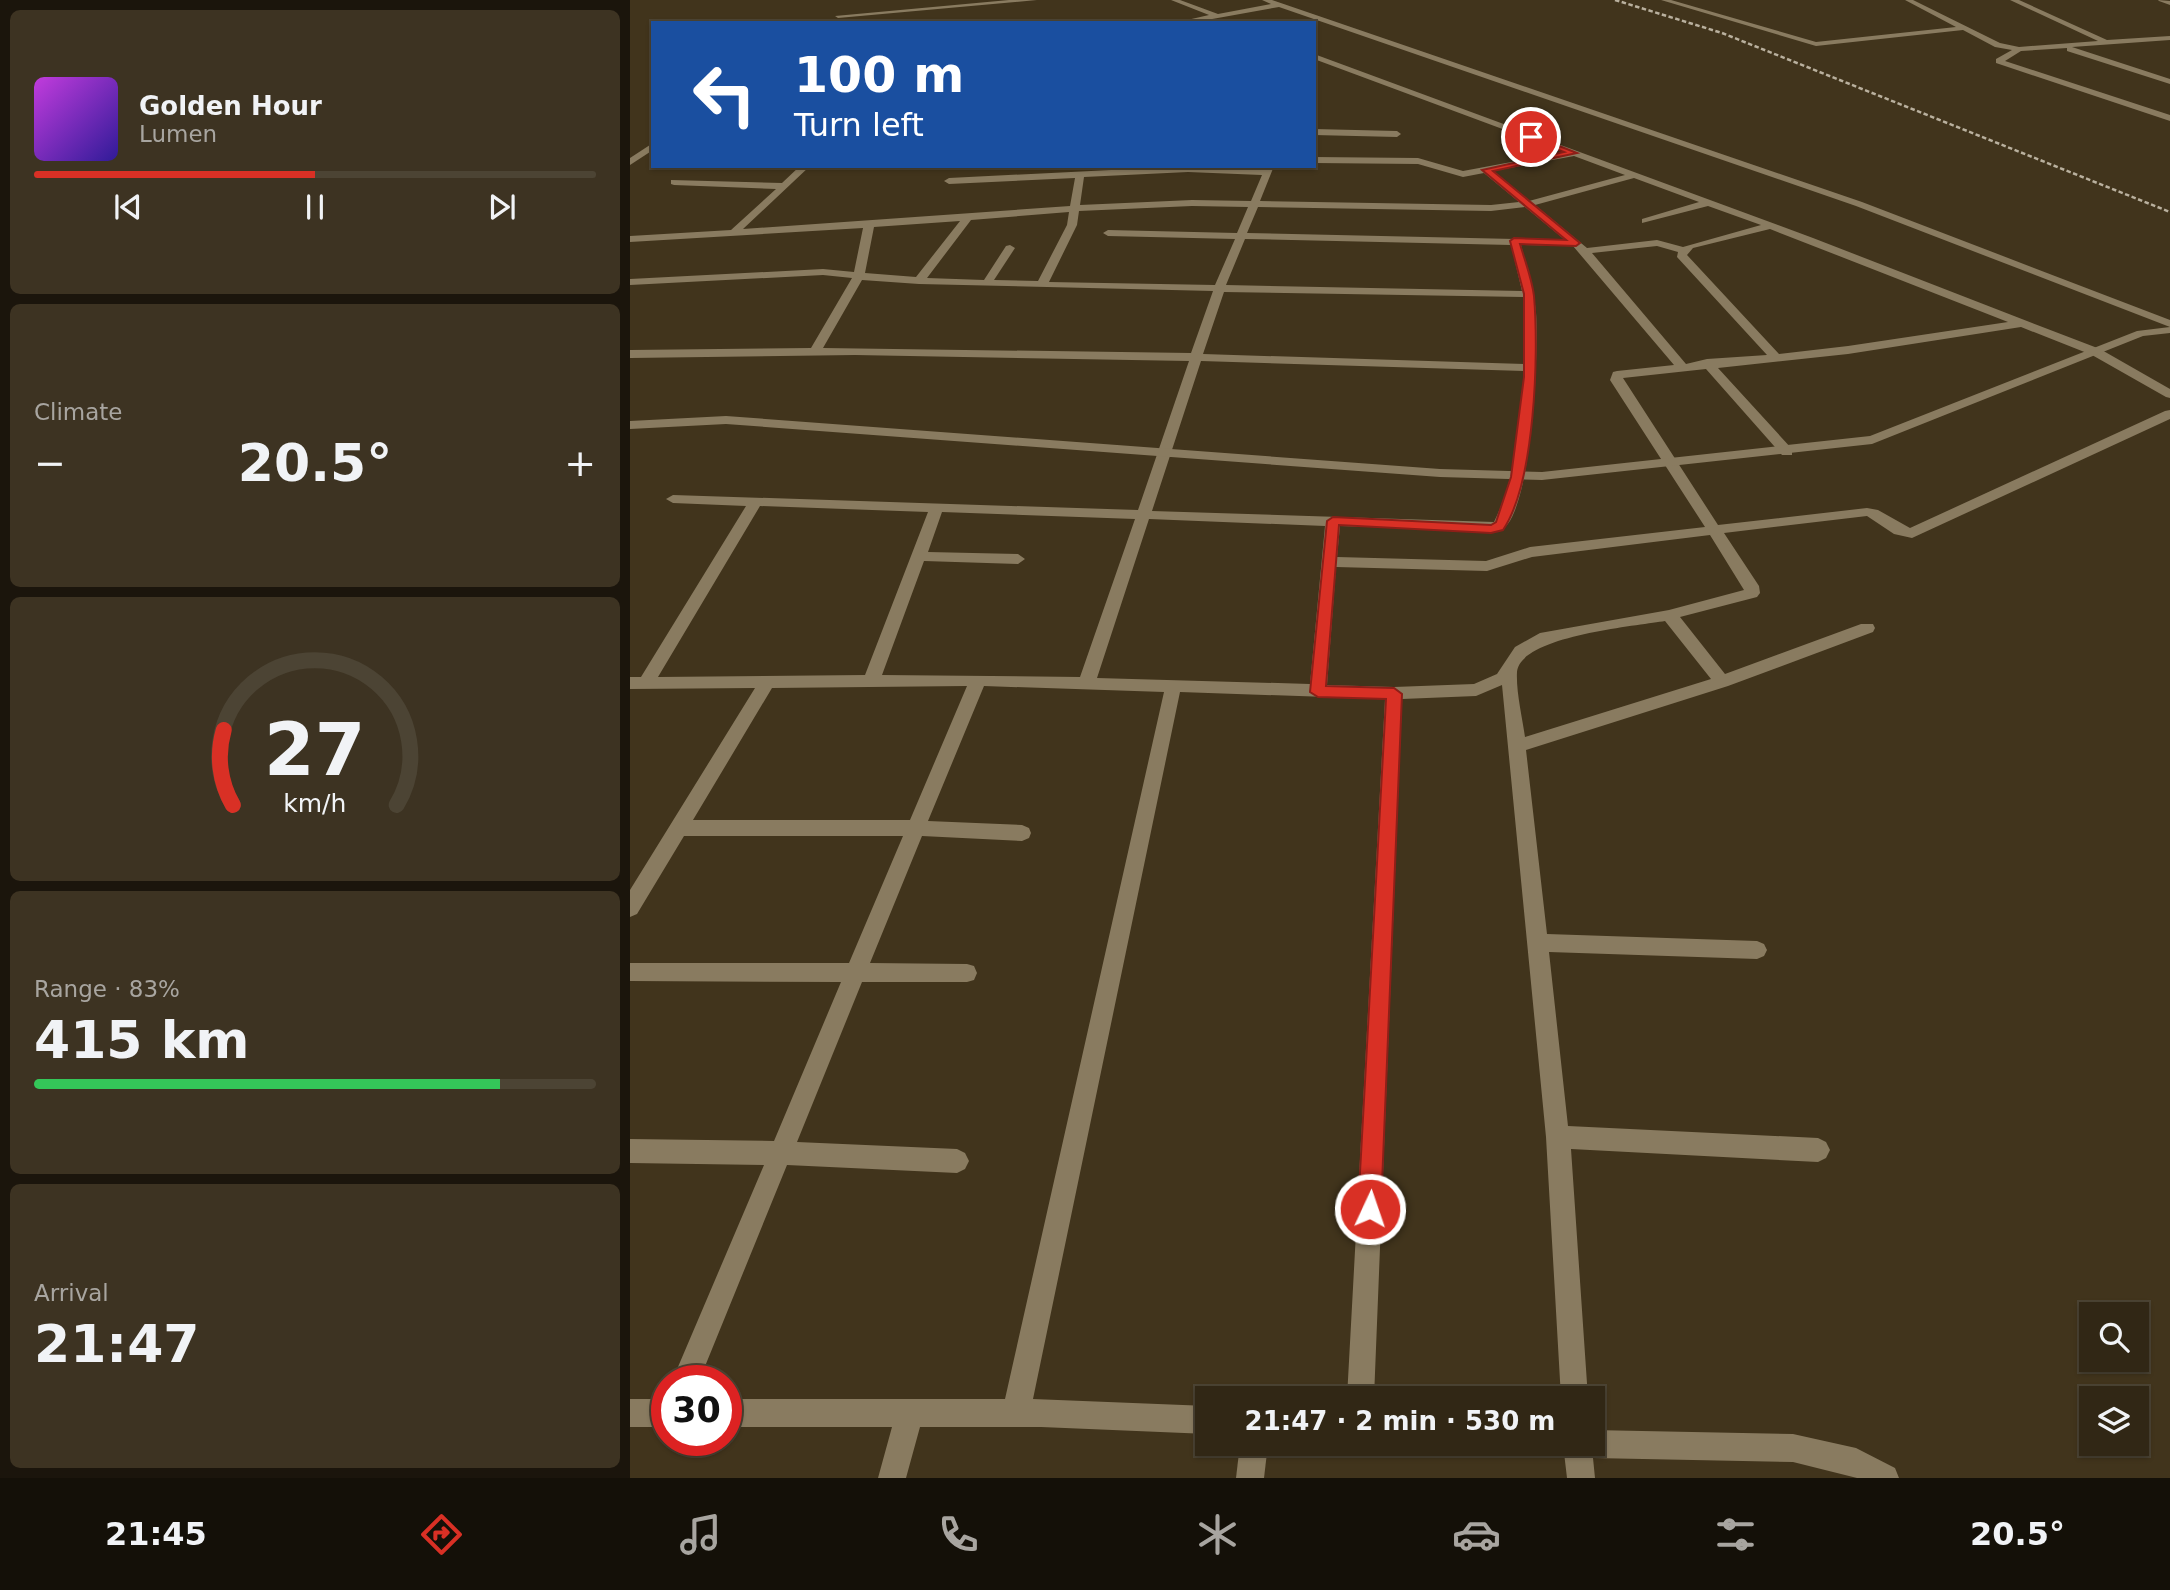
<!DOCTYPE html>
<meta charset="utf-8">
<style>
body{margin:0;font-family:"DejaVu Sans",sans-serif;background:#3d3322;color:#f1f3f6;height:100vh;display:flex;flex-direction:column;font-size:26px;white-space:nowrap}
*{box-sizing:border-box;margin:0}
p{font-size:23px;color:#a8a5a0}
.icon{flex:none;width:38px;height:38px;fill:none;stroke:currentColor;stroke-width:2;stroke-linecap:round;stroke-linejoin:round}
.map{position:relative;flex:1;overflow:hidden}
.side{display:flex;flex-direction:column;gap:10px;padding:10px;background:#1b150c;width:630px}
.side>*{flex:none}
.guide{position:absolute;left:21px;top:21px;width:665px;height:147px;border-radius:0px;box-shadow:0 2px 5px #0004,0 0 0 2px #4c4434;background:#1a4fa0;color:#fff;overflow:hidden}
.controls{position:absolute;left:1449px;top:1302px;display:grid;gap:14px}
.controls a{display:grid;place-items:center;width:70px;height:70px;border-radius:0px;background:#312715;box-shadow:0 2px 5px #0004,0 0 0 2px #4c4434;font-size:35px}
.speed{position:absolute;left:21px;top:1365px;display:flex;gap:14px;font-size:35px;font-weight:700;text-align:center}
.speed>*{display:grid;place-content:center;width:91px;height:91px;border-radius:50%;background:#312715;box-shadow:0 2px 5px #0004,0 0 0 2px #4c4434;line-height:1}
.speed .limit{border:10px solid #d22;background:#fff;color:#111}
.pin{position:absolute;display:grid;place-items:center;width:60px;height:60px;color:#fff;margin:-30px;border:4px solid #fff;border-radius:50%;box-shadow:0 2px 7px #0007}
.me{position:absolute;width:77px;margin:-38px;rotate:3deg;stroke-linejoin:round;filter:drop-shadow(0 0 5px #0008)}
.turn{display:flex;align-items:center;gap:24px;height:147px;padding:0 28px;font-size:32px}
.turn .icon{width:91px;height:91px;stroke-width:2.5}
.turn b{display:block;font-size:49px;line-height:60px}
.big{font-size:52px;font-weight:600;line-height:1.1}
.side .widget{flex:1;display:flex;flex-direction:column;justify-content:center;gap:10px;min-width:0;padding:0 24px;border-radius:10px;background:#3d3322}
.side .dial{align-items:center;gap:0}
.dial svg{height:182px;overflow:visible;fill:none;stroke:#4c4434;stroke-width:7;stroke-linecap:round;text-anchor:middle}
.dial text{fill:#f1f3f6;stroke:none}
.song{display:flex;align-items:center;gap:21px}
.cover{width:84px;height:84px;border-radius:10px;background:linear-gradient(135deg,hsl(290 70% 55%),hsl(250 70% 35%))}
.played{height:7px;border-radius:4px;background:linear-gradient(90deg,#d93025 50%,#4c4434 50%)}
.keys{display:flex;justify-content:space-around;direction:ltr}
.heat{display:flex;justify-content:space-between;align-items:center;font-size:38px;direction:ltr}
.charge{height:10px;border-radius:5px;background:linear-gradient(90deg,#34c759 83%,#4c4434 0)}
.trip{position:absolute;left:565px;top:1386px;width:410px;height:70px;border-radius:0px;background:#312715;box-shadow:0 2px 5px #0004,0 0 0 2px #4c4434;font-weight:600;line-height:70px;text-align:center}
.tabs{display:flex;height:112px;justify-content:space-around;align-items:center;background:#141008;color:#a8a5a0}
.tabs .icon{width:49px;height:49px}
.tabs .current{color:#d93025}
.tabs b{font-size:32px;color:#f1f3f6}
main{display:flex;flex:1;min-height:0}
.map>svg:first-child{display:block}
</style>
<main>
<section class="side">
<div class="widget">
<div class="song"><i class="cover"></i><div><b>Golden Hour</b><p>Lumen</p></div></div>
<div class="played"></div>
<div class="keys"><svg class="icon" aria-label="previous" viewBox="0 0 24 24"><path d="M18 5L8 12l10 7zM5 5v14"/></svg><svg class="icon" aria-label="pause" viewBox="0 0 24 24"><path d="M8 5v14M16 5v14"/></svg><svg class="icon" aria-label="next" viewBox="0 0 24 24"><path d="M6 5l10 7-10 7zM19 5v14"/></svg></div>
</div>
<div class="widget"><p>Climate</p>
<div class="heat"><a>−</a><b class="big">20.5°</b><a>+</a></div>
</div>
<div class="widget dial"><svg viewBox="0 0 100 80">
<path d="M14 69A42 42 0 1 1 86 69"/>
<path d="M14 69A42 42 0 0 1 10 36" stroke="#d93025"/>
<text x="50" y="56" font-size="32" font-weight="700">27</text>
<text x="50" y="72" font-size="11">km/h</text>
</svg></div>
<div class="widget"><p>Range · 83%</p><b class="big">415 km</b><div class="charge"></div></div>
<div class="widget"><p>Arrival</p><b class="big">21:47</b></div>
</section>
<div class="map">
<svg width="1540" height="1478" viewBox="0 0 1540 1478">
<rect width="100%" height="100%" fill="#41341c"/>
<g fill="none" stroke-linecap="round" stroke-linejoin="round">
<g fill="#897b60" fill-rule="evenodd">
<path d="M379 0H407L208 18 205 16Z"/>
<path d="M541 0H550L588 14 641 4 632 0H642L1232 202 1540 320V327L1226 206 649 7 560 23H544L579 15Z"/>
<path d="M1031 0H1041L1186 42 1326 27 1275 0H1283L1370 43 1389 47 1468 41 1380 0H1389L1477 40 1540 36V40L1442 47 1540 79V84L1437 51V48L1391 51 1375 61 1540 115V121L1366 63V59L1382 50 1365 47 1333 30 1186 46Z"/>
<path d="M1528 0 1540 1V5L1529 1Z"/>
<path d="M684 54 1183 238 1397 321 1470 349 1540 389V398L1536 397 1462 355 1391 327 1218 354 1088 368 1162 449V455H1152L1076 369 993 378 1088 525 1237 508 1248 510 1280 528 1535 411 1540 410V419L1282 538 1264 534 1237 516 1094 533 1129 586 1130 593 1127 597 1050 617 1095 674 1231 624H1243L1245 628 1243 632 1098 686 896 750 917 934 1127 941 1134 944 1137 950 1134 956 1127 959 919 952 938 1126 1188 1138 1196 1142 1200 1150 1196 1158 1188 1162 941 1149 958 1398H931L916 1137 872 685 846 696 772 699 744 1398H717L755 699 550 692 403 1399 578 1406V1434L411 1427H290L276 1478H248L262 1427H96V1399H375L534 692 354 686 298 821 392 825 399 828 401 833 399 838 392 841 292 836 240 963 337 964 344 966 347 973 344 980 337 982H232L167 1142 327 1149 335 1153 339 1161 335 1169 327 1173 157 1165 69 1381H42L134 1165 0 1163V1139L144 1141 211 982 0 981V963H219L273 836H54L7 914 0 917V890L125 688 0 689V677H11L116 506 43 503 36 499 43 495 508 510 559 361 225 355 0 358V350L181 348 222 278 193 275 0 285V279L193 269 224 272 233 228 0 242V236L101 230 146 189 44 185 41 184V180L152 183 170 166H180L113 229 440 206 445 178 319 184 314 181 319 178 561 166 634 169 635 166H644L630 201 861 205 889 202 854 173 833 177 788 164 684 163V157L788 158 833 171 934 152 684 59ZM944 156 995 175 899 201 863 171ZM558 172 632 175 621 201 562 200 450 205 454 177ZM1004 178 1069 202 1012 219V223L1078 206 1131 225 1053 247 1027 240 957 248 905 205ZM562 206 618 207 607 233 478 230 473 233 478 236 605 239 585 285 419 282 447 225 449 211ZM628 207 861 211 895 207 935 240 617 233ZM439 212 437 225 408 281 364 280 385 248 380 245 376 246 354 280 297 278 341 220ZM330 221 286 277 235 273 244 227ZM1140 229 1378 322 1218 346 1149 354 1057 255 1063 248ZM615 239 881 245 892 291 596 285ZM891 245 943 246 1044 365 987 371 983 372 980 380 1075 527 900 547 856 561 707 557 710 526 869 531C902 522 909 346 906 313 904 290 897 268 891 245ZM1027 246 1048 252 1047 257 1137 355 1077 359 1056 364 962 253ZM232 280 289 284 583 291 561 353 193 348ZM594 292 893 297 894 364 573 354ZM571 361 894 371C892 421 886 477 864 522L522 511ZM130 506 298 512 235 675 28 677ZM312 512 505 519 450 677 252 675 294 561 388 564 395 559 388 554 298 552ZM519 519 695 526 680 684 467 678ZM1080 535 1114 590 1039 610 910 633 885 647 867 674 844 684 764 687 697 685 706 567 857 571 902 557ZM1035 621 1081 679 895 737C892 716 886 692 887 672 890 636 1006 626 1035 621ZM337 686 280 820H63L142 688Z"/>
<path d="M684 129 767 131 771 134 767 137 684 135Z"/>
<path d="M23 143V150L0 165V158Z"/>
<rect x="0" y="1399" width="37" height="28"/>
<path d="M962 1430 1163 1434 1226 1448 1265 1468 1269 1478H1227L1163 1462 963 1458 965 1478H937L933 1444H962Z"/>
<path d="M610 1444H638L634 1478H606Z"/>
</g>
<path fill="#897b60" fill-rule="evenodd" d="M1540 327V333L1513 336 1242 444 912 480 810 477 96 424 0 429V421L96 416 810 469 912 472 1240 436 1507 331Z"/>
<path stroke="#b9b09e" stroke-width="2.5" stroke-dasharray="4.5 2.5" stroke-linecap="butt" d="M985 0 1092 33 1540 212"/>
</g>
<path fill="#d93025" stroke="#8d1f18" stroke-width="2" d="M901 135 947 153 863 171 950 243 946 246 890 244C895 261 902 279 904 296 909 354 905 483 873 530L861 533 709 525 696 686 764 688 772 694 751 1209 747 1216 740 1220 732 1216 728 1209 756 699 688 697 680 692 697 521 703 517 861 525 866 522 881 477 894 377V294L880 241 884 238 936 240 852 170 934 152 899 139Z"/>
</svg>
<div class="controls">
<a><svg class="icon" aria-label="search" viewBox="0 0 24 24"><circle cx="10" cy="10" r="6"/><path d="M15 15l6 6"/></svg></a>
<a><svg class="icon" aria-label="layers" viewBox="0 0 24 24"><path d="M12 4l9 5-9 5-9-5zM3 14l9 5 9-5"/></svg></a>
</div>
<div class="speed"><div class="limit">30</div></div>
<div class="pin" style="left:901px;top:137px;background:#d93025"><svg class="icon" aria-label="arrive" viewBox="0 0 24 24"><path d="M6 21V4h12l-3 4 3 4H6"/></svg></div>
<svg class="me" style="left:740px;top:1209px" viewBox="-20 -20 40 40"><circle r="17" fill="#d93025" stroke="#fff" stroke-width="3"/><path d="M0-11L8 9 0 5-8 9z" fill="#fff"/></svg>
<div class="trip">21:47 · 2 min · 530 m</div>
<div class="guide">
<div class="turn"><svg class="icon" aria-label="left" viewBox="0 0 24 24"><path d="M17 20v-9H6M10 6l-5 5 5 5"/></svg><div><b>100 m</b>Turn left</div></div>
</div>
</div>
</main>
<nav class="tabs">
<b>21:45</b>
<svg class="icon current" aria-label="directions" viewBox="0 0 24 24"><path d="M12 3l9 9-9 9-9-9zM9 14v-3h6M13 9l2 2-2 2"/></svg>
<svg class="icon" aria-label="music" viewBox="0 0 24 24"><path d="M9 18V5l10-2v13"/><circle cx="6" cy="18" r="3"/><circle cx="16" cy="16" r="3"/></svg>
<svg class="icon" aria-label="phone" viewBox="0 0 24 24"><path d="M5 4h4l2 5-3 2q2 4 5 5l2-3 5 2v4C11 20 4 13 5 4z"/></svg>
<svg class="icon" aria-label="climate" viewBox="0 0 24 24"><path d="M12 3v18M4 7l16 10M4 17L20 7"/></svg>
<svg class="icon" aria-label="car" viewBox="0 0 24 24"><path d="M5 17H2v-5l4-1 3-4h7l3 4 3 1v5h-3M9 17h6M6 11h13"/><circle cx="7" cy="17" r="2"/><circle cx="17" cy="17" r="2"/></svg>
<svg class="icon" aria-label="filters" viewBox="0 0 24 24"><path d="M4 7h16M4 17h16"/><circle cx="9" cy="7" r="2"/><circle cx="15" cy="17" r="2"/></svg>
<b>20.5°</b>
</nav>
